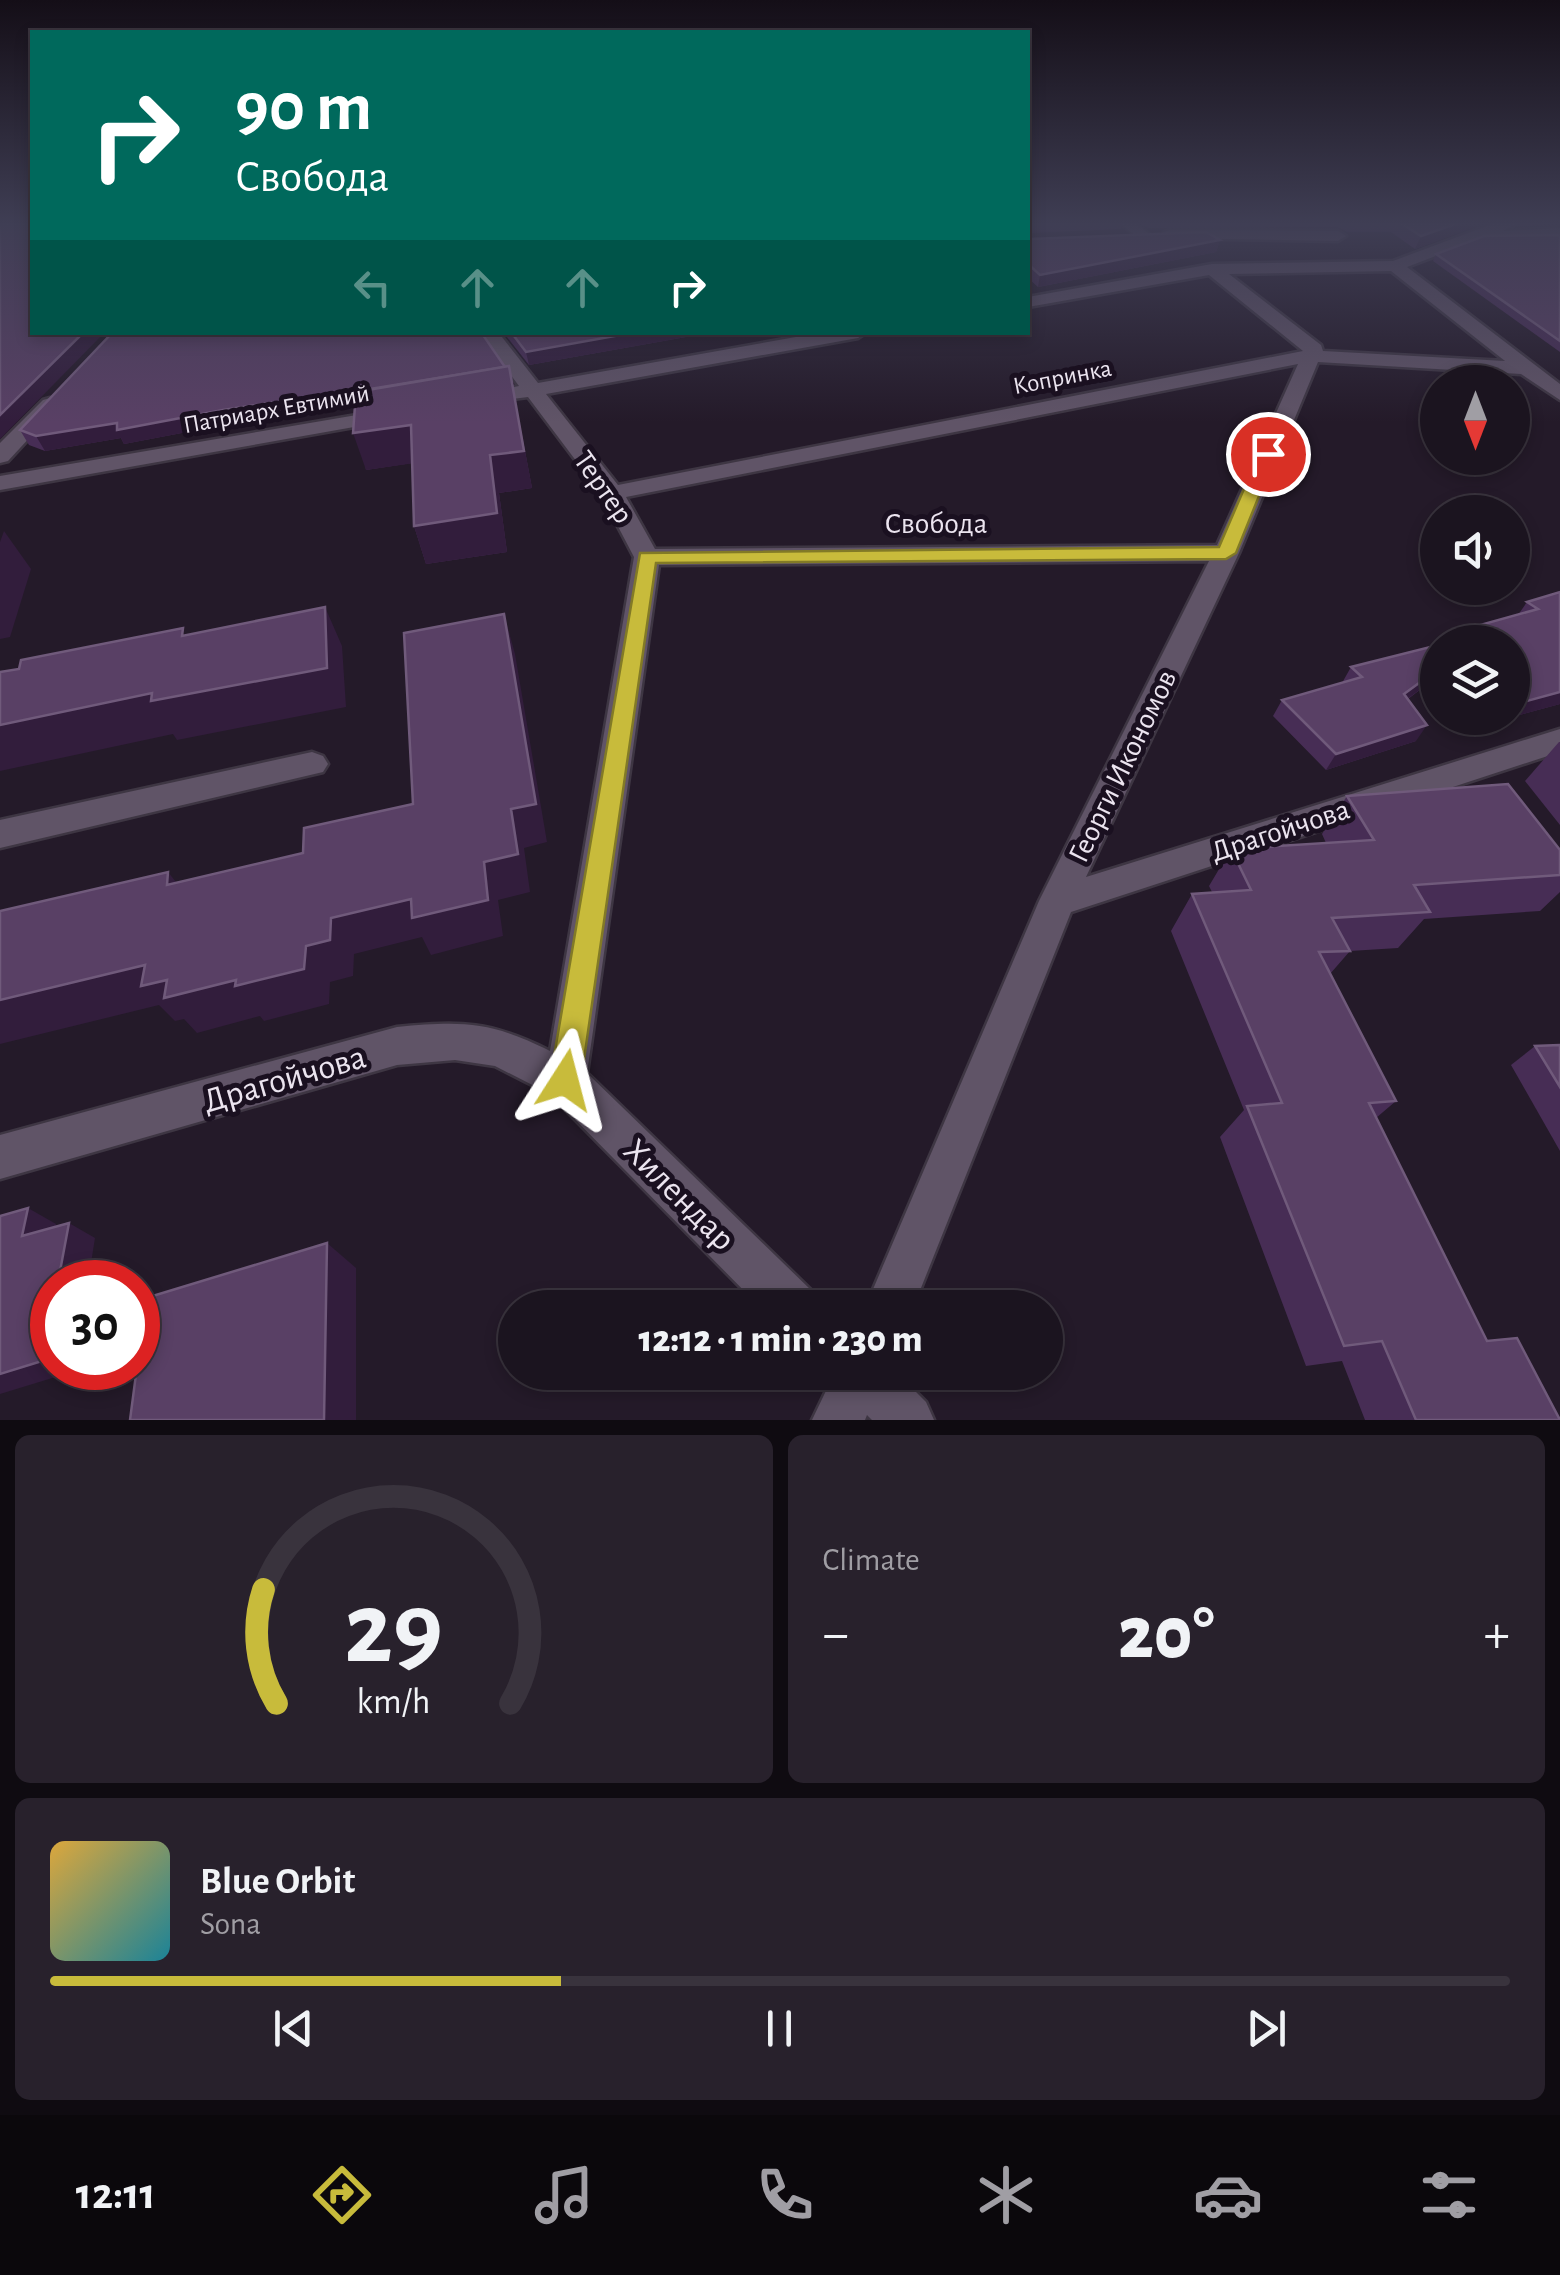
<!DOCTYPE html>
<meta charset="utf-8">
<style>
body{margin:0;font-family:"Alegreya Sans",sans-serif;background:#28212c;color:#f1f3f6;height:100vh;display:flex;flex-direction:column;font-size:38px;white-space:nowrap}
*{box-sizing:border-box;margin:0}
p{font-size:32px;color:#a09ea4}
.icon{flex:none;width:55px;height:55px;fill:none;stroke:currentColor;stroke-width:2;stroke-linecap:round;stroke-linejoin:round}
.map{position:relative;height:1420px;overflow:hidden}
.side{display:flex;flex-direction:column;gap:15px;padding:15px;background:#0f0b11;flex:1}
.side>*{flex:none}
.guide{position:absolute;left:30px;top:30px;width:1000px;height:305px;border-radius:0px;box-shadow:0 5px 15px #0003,0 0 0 2px #39333d;background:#00695c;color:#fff;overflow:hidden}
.needle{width:65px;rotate:180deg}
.tools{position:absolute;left:1420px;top:365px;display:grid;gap:20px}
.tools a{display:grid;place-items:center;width:110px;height:110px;border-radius:50%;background:#1b141f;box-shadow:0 5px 15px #0003,0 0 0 2px #39333d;font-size:50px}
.speed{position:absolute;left:30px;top:1260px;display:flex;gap:20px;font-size:50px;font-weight:700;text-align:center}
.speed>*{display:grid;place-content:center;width:130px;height:130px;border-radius:50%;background:#1b141f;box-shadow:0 5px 15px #0003,0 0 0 2px #39333d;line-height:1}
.speed .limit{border:15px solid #d22;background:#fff;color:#111}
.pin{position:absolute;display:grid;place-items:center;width:85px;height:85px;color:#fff;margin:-42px;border:5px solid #fff;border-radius:50%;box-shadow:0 2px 10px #0007}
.me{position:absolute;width:110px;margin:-55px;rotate:9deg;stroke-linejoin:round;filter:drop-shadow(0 0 8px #0008)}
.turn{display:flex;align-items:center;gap:35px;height:210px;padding:0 40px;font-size:45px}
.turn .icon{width:130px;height:130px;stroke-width:2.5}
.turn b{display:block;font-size:70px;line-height:85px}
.lanes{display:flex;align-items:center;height:95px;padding:0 40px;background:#0003;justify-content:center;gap:50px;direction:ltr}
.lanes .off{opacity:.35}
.big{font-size:75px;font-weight:800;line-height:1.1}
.side .tile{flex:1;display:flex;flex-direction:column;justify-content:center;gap:15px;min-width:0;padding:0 35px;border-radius:15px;background:#28212c}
.side .dial{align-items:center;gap:0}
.dial svg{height:260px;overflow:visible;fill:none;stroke:#39333d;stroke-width:7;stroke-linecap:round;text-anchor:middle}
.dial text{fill:#f1f3f6;stroke:none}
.song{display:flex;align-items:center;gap:30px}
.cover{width:120px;height:120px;border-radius:15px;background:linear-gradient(135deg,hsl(40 70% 55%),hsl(190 70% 35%))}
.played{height:10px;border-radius:5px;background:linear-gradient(90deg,#c8bb3b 35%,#39333d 35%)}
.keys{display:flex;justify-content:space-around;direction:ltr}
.heat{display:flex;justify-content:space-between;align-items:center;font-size:55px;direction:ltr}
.side .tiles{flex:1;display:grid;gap:15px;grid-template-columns:1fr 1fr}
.tile:last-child{grid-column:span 2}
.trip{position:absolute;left:498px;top:1290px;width:565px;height:100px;border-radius:50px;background:#1b141f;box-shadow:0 5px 15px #0003,0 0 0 2px #39333d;font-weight:800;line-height:100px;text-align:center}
.menu{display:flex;height:160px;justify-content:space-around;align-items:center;background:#0b080c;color:#a09ea4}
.menu .icon{width:70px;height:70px}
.menu .on{color:#c8bb3b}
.menu b{font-size:45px;color:#f1f3f6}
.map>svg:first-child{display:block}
</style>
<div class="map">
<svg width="1560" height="1420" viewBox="0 0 1560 1420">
<rect width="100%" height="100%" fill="#241a29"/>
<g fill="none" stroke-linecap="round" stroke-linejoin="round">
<g stroke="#3e3643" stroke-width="4">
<path id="pedestrian" d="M1119 223H1135L1152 236 1140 239Z"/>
</g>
<g stroke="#3e3643" stroke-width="5">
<g id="minor">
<path d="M1495 223H1517L1503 231 1560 228V238L1480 239 1407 267 1560 384V400L1521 374 1318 362 1239 553 1086 877 1560 729V752L1071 912 913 1308H865L1039 901 1209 561 659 565 587 1073 812 1291 819 1308H761L550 1094 495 1066 455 1060 397 1065 0 1179V1135L397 1027C463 1021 490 1021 550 1051L634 557 601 494 528 397 470 404 467 400 470 396 519 386 479 332H498L538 383 824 332H867L858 338 546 394 618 485 1303 351 1209 275 1028 307V297L1212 264 1393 261ZM1391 271 1505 361 1323 351 1321 345 1229 274ZM1298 364 1217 545 655 549 626 497Z"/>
<path d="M1170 230 1338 231 1346 236 1338 241 1164 238V232Z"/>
<path d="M50 398 57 400 60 404 57 408 8 461 0 463V443L43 400Z"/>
<path d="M392 409 399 411 403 415 399 419 0 490V476Z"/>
<path d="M312 752 323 756 328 764 323 772 0 848V820Z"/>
<path d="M835 1372H896L926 1402 934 1420H872L867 1415 865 1420H812Z"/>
</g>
</g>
<use href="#pedestrian" fill="#605467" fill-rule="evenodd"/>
<use href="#minor" fill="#605467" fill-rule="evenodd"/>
</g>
<g fill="#472d55">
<path d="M1028 223H1122L1121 229 1028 233Z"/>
<path d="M1140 223H1484L1415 249 1391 232H1347L1338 227 1148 228Z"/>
<path d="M1518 223H1542L1541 225 1519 226Z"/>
<path d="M1560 235V352L1433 261 1436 254Z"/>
<path d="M1028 236 1030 239 1220 240 1216 252 1038 287 1028 278Z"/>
<path d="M503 332H714L529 365Z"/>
<path d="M509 366 532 488 499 493 507 552 426 564 414 526 412 463 366 470 355 405 229 424 124 444 121 438 45 451 29 445 20 430Z"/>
<path d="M1560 592V704L1512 717V642H1438V676L1408 699 1416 741 1326 770 1273 716 1282 700 1342 683 1351 667 1434 646 1437 641 1470 633 1473 627 1518 615 1527 602Z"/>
<path d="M1475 718H1511L1482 726Z"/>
<path d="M1559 742H1560V825L1525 781Z"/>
<path d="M1347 796 1560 850V892L1540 911 1424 919 1398 948 1350 951 1330 974 1396 1101 1376 1118 1487 1341 1560 1420H1365L1342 1361 1306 1366 1220 1137 1244 1110 1171 931 1192 894 1212 892 1209 886 1231 849 1326 843 1322 834Z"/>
<path d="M1560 1045V1151L1511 1065 1535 1046Z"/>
</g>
<g fill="#321d3c">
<path d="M1458 223H1484L1415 249 1421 236Z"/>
<path d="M1220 240 1216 252 1038 287 1040 275Z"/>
<path d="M84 332H105L0 439V415Z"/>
<path d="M637 332H714L529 365 526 352Z"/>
<path d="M509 366 532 488 499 493 507 552 426 564 414 526Z"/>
<path d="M364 389 367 403 229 424 124 444 121 438 45 451 36 436 117 423 223 410Z"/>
<path d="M411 425 422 462 366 470 353 433Z"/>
<path d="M4 531 31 569 10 637 0 639V542Z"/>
<path d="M325 607 342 646 346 707 177 740 173 734 0 771V725Z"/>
<path d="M504 614 515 654 547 842 524 848 530 892 498 900 503 936 431 955 422 937 354 954 353 976 330 982 329 1004 264 1021 260 1016 197 1033 184 1019 175 1021 159 1005 0 1044V1000L145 965 306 946 331 918 484 862 511 809Z"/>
<path d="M1438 669V676L1394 709 1404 694Z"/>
<path d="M1560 692V704L1512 717V705Z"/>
<path d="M1488 718H1511L1482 726Z"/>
<path d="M1427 725 1416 741 1326 770 1336 754Z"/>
<path d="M168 872 198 910 167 885Z"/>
<path d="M28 1208 56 1224 50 1251 22 1236Z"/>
<path d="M69 1223 95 1238 88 1282H58Z"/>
<path d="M327 1243 356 1268V1420H324Z"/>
<path d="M52 1309V1368H73L72 1372 0 1394V1374Z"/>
</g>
<g fill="#594065" stroke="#705a7b" stroke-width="2.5">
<path d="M0 223H32V332H84L0 415Z"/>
<path d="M1401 223H1458L1421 236Z"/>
<path d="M1206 232 1220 240 1040 275 1028 264V236L1030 239Z"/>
<path d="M1560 235V341L1436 254 1484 236Z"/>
<path d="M113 332H481L505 367 364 390V389L223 410 117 430V423L36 436 20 430Z"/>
<path d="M511 332H637L526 352Z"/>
<path d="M509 366 524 451 490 455 497 513 414 526 411 425 353 433 356 392Z"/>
<path d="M1560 592V692L1512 705V642H1438L1437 641 1478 631 1473 627 1538 609 1527 602Z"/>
<path d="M325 607 327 668 151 701 152 693 0 725V672L19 669 21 660 183 628 182 636Z"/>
<path d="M504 614 536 804 511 809 518 854 484 862 488 900 412 918 411 899 331 918 330 940 306 946 304 969 235 986 236 980 164 998 167 980 141 986 145 965 0 1000V911L168 872 167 885 303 853 304 828 413 804 404 633Z"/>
<path d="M1438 645V669L1404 694 1427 725 1336 754 1282 700 1362 677 1351 667Z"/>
<path d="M1508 784 1560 850V875L1414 885 1430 912 1332 918 1350 951 1319 952 1396 1101 1369 1103 1487 1341 1517 1338 1560 1420H1416L1382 1341 1344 1346 1247 1106 1282 1103 1192 894 1251 890 1231 849 1374 840 1347 796Z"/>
<path d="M1560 1045V1087L1535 1046Z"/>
<path d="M28 1208 22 1236 69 1223 58 1282H52V1309L42 1361 0 1374V1216Z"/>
<path d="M327 1243 324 1420H130L146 1298Z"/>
</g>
<linearGradient id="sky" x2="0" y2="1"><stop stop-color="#140e17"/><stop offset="0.53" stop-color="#3f3e54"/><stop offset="1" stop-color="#3f3e54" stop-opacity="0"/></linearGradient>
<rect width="1560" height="422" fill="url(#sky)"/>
<path fill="#c8bb3b" stroke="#827a26" stroke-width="2.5" d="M1268 449 1276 454 1236 553 1226 559 656 563 581 1080 576 1091 565 1096 554 1091 550 1080 640 553 1219 547 1259 454Z"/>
<g text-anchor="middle" stroke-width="10" stroke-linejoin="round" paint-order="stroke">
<g font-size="25" fill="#ebe4ef" stroke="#1a1020">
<text transform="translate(1062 376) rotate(-11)" y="9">Копринка</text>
<text transform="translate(276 408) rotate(-10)" y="9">Патриарх Евтимий</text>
</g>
<g font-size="30" fill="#ebe4ef" stroke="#1a1020">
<text transform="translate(604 487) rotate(55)" y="10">Тертер</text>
<text x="936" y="533">Свобода</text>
<text transform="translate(1122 766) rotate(-64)" y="10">Георги Икономов</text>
<text transform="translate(1280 830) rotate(-18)" y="10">Драгойчова</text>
</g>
<g font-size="35" fill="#ebe4ef" stroke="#1a1020">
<text transform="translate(284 1078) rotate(-16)" y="12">Драгойчова</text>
<text transform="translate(680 1194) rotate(45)" y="12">Хилендар</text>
</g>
</g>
</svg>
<div class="tools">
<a><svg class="needle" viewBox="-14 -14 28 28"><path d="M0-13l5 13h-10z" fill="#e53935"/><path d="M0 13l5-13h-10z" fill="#a09ea4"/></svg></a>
<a><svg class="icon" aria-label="sound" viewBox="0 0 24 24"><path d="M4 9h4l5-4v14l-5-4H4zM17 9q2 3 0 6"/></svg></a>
<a><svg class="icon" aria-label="layers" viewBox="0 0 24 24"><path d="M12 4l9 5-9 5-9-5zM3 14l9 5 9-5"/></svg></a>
</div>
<div class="speed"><div class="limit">30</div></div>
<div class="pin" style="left:1268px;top:454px;background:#d93025"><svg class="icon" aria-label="arrive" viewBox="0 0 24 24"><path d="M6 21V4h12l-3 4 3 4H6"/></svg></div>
<svg class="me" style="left:565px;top:1080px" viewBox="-20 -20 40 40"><path d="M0-17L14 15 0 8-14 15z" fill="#c8bb3b" stroke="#fff" stroke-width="4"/></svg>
<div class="trip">12:12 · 1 min · 230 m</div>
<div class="guide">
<div class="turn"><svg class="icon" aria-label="right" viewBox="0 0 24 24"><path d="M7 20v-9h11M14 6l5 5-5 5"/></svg><div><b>90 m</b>Свобода</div></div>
<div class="lanes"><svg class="icon off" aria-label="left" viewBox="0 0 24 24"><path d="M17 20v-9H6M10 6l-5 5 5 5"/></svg><svg class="icon off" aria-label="ahead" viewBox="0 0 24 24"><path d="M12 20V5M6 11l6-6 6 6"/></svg><svg class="icon off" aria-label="ahead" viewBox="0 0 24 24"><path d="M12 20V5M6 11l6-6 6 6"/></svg><svg class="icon" aria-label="right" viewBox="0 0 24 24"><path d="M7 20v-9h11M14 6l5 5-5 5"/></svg></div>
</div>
</div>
<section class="side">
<div class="tiles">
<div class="tile dial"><svg viewBox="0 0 100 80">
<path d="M14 69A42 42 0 1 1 86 69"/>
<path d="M14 69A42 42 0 0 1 10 34" stroke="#c8bb3b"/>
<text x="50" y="56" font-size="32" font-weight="700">29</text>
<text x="50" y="72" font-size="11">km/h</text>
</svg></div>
<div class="tile"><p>Climate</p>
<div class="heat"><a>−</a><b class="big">20°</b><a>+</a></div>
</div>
<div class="tile">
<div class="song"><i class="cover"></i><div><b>Blue Orbit</b><p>Sona</p></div></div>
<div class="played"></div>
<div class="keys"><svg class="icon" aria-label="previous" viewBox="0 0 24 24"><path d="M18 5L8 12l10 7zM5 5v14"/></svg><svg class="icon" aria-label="pause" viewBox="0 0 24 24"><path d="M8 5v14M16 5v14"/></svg><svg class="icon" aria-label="next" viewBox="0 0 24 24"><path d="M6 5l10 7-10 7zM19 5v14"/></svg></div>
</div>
</div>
</section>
<nav class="menu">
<b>12:11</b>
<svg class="icon on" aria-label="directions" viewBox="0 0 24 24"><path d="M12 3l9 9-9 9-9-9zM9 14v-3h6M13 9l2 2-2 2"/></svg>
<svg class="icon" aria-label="music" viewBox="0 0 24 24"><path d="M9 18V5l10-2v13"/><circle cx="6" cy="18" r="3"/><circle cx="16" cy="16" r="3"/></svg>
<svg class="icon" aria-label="phone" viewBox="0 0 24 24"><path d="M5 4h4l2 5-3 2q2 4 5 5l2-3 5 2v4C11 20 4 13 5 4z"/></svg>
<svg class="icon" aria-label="climate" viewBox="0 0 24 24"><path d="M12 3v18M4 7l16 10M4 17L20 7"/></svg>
<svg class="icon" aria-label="car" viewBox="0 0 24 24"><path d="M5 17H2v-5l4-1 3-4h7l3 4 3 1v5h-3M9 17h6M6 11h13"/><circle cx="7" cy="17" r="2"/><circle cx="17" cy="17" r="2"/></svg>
<svg class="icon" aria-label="filters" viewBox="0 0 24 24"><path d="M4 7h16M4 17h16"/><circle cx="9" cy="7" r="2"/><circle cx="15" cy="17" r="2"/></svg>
</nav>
